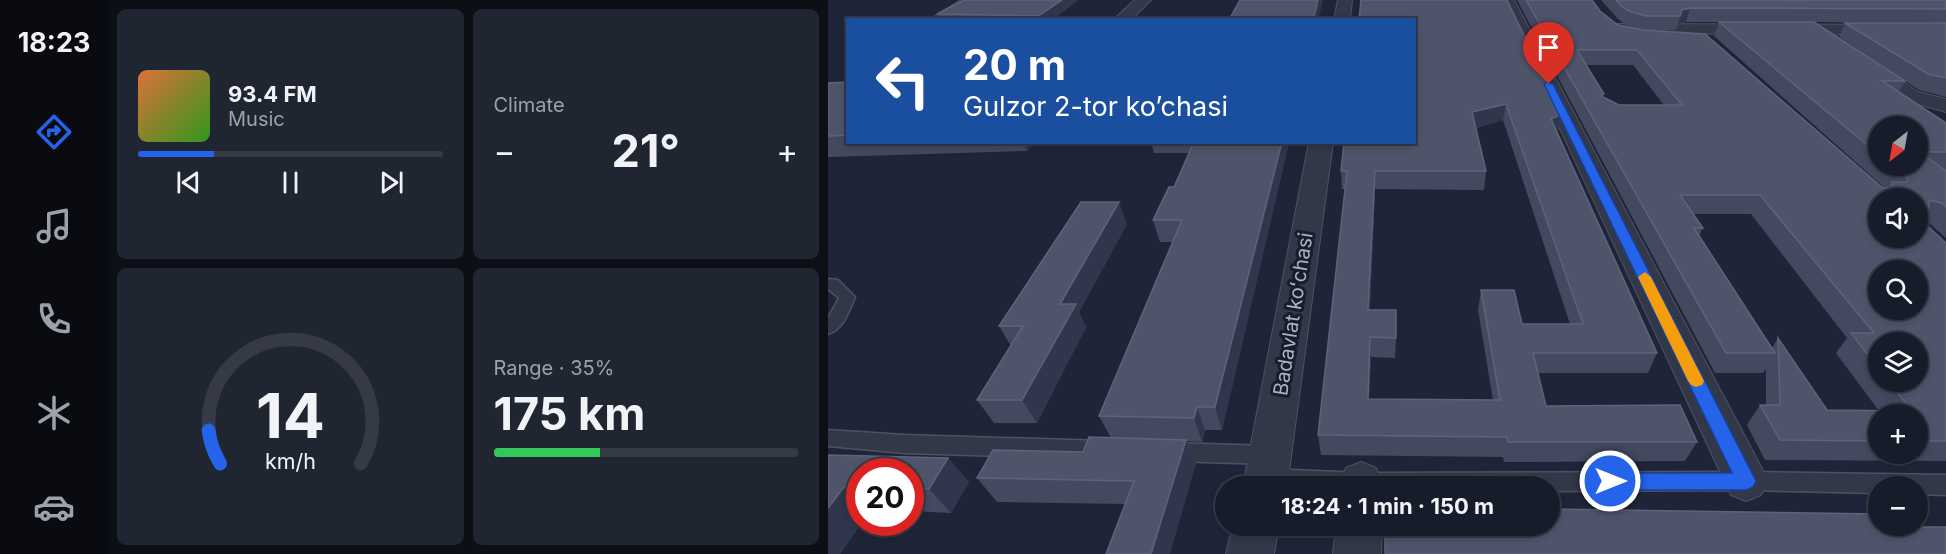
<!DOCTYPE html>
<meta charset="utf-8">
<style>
body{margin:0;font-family:Inter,sans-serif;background:#202532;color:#f1f3f6;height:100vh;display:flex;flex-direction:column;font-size:22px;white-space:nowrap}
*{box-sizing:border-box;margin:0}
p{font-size:20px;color:#9ea1a8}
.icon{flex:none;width:33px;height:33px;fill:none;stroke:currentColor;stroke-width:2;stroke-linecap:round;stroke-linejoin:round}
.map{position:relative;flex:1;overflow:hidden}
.panel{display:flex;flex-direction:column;gap:9px;padding:9px;background:#0d0f17;width:720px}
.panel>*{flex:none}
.top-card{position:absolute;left:18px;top:18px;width:570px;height:126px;border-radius:0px;box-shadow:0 3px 9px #0003,0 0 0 2px #363a47;background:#1a4fa0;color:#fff;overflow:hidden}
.needle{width:39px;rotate:211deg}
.fabs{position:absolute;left:1040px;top:116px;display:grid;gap:12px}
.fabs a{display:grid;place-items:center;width:60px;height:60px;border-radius:50%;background:#171c2a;box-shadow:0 3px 9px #0003,0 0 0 2px #363a47;font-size:30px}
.speed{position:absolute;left:18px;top:458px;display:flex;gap:12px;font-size:30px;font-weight:700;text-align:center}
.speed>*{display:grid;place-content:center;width:78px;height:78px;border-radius:50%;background:#171c2a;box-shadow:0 3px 9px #0003,0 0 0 2px #363a47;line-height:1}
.speed .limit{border:9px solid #d22;background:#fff;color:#111}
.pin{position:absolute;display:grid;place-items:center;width:51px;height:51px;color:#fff;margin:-62px -26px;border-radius:50% 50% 50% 0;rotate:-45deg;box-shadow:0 0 6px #0007}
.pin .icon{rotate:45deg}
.me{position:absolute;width:66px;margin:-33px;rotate:90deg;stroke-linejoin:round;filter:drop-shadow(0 0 4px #0008)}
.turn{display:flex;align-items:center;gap:21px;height:126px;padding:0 18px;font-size:27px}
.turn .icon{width:78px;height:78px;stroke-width:2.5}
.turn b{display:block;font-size:42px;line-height:51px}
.big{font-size:45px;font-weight:700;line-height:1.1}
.panel .widget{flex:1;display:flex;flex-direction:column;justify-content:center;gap:9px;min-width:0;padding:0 21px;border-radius:9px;background:#202532}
.panel .dial{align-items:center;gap:0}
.dial svg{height:156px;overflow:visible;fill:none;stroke:#363a47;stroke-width:7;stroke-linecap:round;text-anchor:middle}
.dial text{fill:#f1f3f6;stroke:none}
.song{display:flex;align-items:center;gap:18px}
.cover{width:72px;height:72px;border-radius:9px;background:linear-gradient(135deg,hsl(20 70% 55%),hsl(110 70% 35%))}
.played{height:6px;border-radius:3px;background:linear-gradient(90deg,#2563eb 25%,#363a47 25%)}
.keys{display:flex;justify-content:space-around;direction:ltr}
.heat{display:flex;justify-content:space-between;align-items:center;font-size:33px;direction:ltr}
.charge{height:9px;border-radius:4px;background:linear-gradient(90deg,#34c759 35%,#363a47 0)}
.panel .tiles{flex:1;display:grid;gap:9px;grid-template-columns:repeat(2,1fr)}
.trip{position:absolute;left:387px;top:476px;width:345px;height:60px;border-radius:30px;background:#171c2a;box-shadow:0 3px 9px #0003,0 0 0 2px #363a47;font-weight:700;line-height:60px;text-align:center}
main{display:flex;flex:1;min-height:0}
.tab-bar{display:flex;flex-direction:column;width:108px;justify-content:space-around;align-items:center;background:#090b11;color:#9ea1a8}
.tab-bar .icon{width:42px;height:42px}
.tab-bar .current{color:#2563eb}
.tab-bar b{font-size:27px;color:#f1f3f6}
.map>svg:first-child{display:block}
</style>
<main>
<nav class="tab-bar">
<b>18:23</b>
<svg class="icon current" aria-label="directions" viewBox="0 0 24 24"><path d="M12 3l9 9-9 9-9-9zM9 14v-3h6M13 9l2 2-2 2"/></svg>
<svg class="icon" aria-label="music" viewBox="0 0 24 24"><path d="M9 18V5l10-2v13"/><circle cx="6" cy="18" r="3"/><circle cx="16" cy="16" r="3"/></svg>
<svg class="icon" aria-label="phone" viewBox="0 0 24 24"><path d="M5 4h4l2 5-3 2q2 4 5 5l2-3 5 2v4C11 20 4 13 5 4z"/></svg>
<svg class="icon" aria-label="climate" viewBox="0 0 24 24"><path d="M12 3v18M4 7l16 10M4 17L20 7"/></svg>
<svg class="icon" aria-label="car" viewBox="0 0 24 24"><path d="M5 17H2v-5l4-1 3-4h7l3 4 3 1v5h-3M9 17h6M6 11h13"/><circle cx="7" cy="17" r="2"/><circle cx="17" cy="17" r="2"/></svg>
</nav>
<section class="panel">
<div class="tiles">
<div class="widget">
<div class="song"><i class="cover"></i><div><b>93.4 FM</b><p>Music</p></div></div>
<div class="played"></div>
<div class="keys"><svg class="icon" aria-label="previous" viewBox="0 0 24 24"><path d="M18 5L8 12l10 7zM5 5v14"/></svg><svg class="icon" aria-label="pause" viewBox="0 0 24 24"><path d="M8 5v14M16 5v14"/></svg><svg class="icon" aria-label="next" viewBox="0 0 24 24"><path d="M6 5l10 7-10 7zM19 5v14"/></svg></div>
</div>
<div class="widget"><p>Climate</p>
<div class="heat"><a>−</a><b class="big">21°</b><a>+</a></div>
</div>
<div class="widget dial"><svg viewBox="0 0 100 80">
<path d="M14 69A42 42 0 1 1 86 69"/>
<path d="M14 69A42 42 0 0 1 8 52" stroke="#2563eb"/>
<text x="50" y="56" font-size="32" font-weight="700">14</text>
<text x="50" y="72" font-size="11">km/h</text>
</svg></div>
<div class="widget"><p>Range · 35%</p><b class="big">175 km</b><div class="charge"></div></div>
</div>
</section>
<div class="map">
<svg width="1118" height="554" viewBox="0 0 1118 554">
<rect width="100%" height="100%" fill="#1f2538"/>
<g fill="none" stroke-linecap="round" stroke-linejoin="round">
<g stroke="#4d5263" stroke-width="3">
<g id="service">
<path d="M0 279 10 280 27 297C21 311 16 329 0 334V318L11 298 0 289Z"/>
<path d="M0 430 76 435 276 441 283 444 286 450 283 456 276 459 76 453 0 446Z"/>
<path d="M345 443 441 446 448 449 451 455 448 461 441 464 345 461 338 458 335 452 338 446Z"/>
<path d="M441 469 533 473 918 472 1118 475V495L1089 494V486H1050V493L918 490 722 491V486H437L434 485 431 478 434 471Z"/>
</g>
</g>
<g stroke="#4d5263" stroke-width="2">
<g id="minor">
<path d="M133 0H151L121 20H101Z"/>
<path d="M307 0H323L303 20H285Z"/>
<path d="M510 0H524L522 20H506Z"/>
<path d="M672 0H686L933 467 940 481 933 495 918 501 903 495Z"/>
<path d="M785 24 1118 25V35L779 33 777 29 779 25Z"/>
<path d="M1038 60 1045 62 1090 92 1118 99V112L1076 100 1031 70 1029 66 1031 62Z"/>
<path d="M481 142H505L459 486H415Z"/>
<path d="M533 462 548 468 555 486H511L518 468Z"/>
<path d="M405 525H451L446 554H398Z"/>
<path d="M508 525H554L553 554H505Z"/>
</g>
</g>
<use href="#service" fill="#323848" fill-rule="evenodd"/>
<use href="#minor" fill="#323848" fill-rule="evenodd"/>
</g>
<g fill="#434a60" fill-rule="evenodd">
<path d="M136 0H250L224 20H112L109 14Z"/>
<path d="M533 0 734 114 730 131H729L829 353 820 373H710L718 406 869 442 857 461 676 462 675 457 493 455 490 435 517 189H514L513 171ZM675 120 742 324H694L653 290 650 310 665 400 541 399 543 357 567 358 568 338 542 310 547 189 656 190 658 171 648 128Z"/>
<path d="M689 0H764L772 11 790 25 1057 188 886 36 891 22H947H858L850 24 848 30H814L798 25 790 19 773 0H1118V23L986 22 1077 81 1071 92 1118 123V170H1116L1118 171V238L1100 222 1096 221V222L1118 243V461L937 460 919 425 932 405H938V369L935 373H887ZM758 65H805L836 105H791L775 97ZM1050 126 1089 165H1050ZM865 214H923L1019 338 1008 353 1051 411 999 410 950 338 944 348 871 236 875 228ZM1050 342 1089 381H1050ZM1050 414H1089V453H1050Z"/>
<path d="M1017 23H1118V97L1091 90 1011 37Z"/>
<path d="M20 82V142H207L199 151 0 157V83Z"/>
<path d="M323 142H461L394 430H377L374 442 359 441 368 464 297 504 169 502 149 478 255 452 283 438 271 416 345 242H332L325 220 346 187 361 153H326Z"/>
<path d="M299 224 251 312 258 327 209 423H166L149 400 183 346 171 326Z"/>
<path d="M0 455 120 458 141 482 123 513 82 511V471H32V522H34L12 554Z"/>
</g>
<g fill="#30364b">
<path d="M234 0H250L224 20H211L210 16Z"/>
<path d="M490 0H495L490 20H485Z"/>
<path d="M862 8 858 22 850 24 854 10Z"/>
<path d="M678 104 675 120 642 129 644 112Z"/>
<path d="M734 114 730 131 720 136 723 119Z"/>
<path d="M196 142H207L199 151Z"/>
<path d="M454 142H461L394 430 387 407Z"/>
<path d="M547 171V189L541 330 540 310Z"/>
<path d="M291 202 299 224 251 312 258 327 209 423 194 400 232 304Z"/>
<path d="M1100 216 1089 232 1091 218Z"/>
<path d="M542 337 543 357 540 419V399Z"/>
<path d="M369 407 377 430 374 442 366 418Z"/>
<path d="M358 440 368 464 342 554H323Z"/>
<path d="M120 458 141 482 123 513 101 489Z"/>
<path d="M16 487 32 500V522H34L12 554H0V508Z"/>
</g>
<g fill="#4e556b" stroke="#5d6479" stroke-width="1.5" fill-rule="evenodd">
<path d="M136 0H234L210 16 109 14Z"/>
<path d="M412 0H490L485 20H401Z"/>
<path d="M533 0H679L734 114 723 119 829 353H705L718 406 852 405 869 442H680L679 437 490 435 519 171H513L516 142H586V20H531ZM678 104 755 324H694L686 290H653L672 400 540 399 542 337 568 338V310H540L547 171H658L644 112Z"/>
<path d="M698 0H764L772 11 790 25 815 30 877 34 1055 188H1063L1064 182H1078L1080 179 1063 165H1089V126H1050V154L891 22H986L1077 81H1054L1118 123V152H1092L1118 171V207L1114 203 1101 200 1100 216 1091 218 1118 243V441H1089V414H1050V441L952 440 932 405H952L950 338 999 410 1084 411 1060 381H1089V342H1050V368L1023 333H1046L932 195H852L875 228H866L947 353H898ZM749 50H809L854 105H791L773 96 776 94ZM1050 198H1089V237H1050ZM1050 270H1089V309H1050Z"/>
<path d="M788 0H1118V9L862 8 854 10 852 16H818L801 11 793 6Z"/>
<path d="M1017 23H1118V78L1100 74Z"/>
<path d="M20 82V135L0 136V83Z"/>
<path d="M366 142H454L387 407H369L366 418 271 416 354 220H325L341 187H346Z"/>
<path d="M253 202H291L232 304H248L194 400H149L195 326H171Z"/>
<path d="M261 437 358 440 323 554H278L306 481 149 478 165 450 255 452Z"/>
<path d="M0 455 120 458 101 489 82 488V471H32V487H16L0 508Z"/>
<path d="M722 509 1050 514V525H1071L1072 527H1118V554H557V525H722Z"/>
</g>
<path fill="#2563eb" stroke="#184099" stroke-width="1.5" d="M718 82 725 84 925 475 928 481 925 487 918 490H782L776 487 773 481 776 475 782 473H904L716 84Z"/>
<path fill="#f59e0b" d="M817 272 823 277 876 381 874 385 868 387 863 385 860 381 810 277Z"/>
<g text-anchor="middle" stroke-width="6" stroke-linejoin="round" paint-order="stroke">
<g font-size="20" fill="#acb2c5" stroke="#181d2c">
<text transform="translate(465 314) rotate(-81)" y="7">Badavlat koʻchasi</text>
</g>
</g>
</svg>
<div class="fabs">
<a><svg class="needle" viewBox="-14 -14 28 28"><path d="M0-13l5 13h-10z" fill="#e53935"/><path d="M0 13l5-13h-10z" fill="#9ea1a8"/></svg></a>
<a><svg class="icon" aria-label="sound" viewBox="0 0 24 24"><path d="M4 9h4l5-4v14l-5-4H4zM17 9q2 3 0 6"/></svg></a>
<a><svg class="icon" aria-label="search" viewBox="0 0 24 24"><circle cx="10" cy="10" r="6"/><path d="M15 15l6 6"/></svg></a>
<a><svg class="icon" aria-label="layers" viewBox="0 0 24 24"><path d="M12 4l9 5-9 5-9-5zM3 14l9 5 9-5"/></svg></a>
<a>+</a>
<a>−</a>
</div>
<div class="speed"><div class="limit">20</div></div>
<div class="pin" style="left:721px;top:84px;background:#d93025"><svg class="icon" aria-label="arrive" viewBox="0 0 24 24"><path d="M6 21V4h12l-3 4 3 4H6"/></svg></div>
<svg class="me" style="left:782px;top:481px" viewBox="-20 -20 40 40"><circle r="17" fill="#2563eb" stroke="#fff" stroke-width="3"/><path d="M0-11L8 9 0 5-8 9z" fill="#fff"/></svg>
<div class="trip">18:24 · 1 min · 150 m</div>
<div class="top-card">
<div class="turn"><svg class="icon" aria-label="left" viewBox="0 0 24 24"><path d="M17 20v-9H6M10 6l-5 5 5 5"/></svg><div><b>20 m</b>Gulzor 2-tor koʼchasi</div></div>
</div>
</div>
</main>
